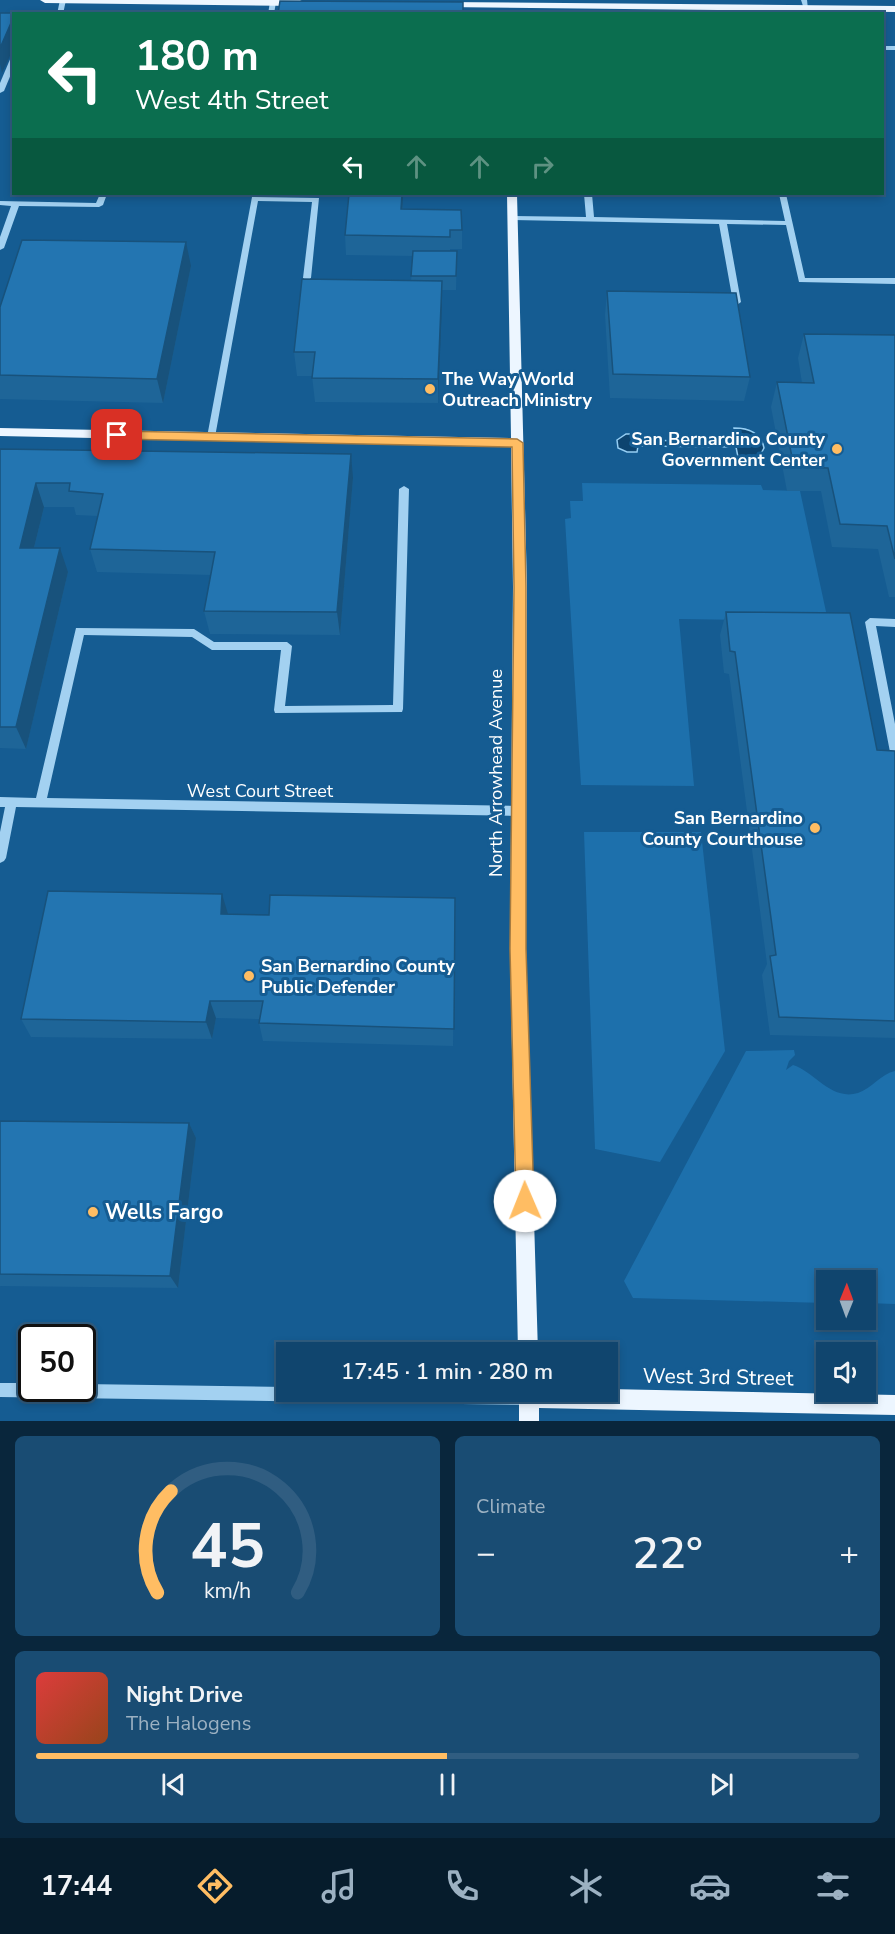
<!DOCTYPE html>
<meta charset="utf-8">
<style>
body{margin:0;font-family:"Nunito Sans",sans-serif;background:#194c73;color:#f1f3f6;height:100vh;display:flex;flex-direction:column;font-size:22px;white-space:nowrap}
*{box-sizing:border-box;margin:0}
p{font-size:20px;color:#9cb1c2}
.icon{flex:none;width:33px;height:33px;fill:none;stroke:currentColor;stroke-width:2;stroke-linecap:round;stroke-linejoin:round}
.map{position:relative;height:1421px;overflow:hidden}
.panel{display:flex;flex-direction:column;gap:15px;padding:15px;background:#09263c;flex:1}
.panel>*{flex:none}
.top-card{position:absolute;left:12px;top:12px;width:872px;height:183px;border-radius:0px;box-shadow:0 3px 9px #0003,0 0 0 2px #305d81;background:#0b6e4f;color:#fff;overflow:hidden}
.needle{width:39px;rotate:1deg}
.buttons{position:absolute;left:816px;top:1270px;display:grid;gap:12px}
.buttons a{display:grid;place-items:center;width:60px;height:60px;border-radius:0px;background:#10456e;box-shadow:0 3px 9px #0003,0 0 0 2px #305d81;font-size:30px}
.speed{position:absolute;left:18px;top:1324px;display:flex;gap:12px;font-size:30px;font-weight:700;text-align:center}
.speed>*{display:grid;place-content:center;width:78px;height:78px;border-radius:50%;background:#10456e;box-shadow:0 3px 9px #0003,0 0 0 2px #305d81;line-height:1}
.speed .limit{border:3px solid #111;border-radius:9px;background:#fff;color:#111}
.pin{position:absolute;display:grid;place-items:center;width:51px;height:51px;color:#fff;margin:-26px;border-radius:12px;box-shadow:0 3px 9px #0006}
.me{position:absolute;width:66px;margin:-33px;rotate:359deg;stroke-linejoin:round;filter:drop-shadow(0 0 4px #0008)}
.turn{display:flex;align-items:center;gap:21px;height:126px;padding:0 24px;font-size:27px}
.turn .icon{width:78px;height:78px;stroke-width:2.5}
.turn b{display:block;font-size:42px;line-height:51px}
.lanes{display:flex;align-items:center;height:57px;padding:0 24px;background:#0003;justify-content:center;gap:30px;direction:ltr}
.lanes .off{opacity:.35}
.big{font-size:45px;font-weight:600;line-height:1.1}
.panel .tile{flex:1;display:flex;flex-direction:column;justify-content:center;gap:9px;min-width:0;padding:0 21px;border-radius:9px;background:#194c73}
.panel .dial{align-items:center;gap:0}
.dial svg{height:156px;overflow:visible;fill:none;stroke:#305d81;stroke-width:7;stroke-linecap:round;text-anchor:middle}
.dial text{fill:#f1f3f6;stroke:none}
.song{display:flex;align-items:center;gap:18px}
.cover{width:72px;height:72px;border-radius:9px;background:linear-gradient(135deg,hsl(0 70% 55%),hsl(20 70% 35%))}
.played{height:6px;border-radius:3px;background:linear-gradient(90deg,#ffbd63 50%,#305d81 50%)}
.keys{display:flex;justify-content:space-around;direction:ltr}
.heat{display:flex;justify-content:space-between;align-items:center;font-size:33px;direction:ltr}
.panel .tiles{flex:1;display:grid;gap:15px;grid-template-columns:1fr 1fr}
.tile:last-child{grid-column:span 2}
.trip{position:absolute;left:276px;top:1342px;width:342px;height:60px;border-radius:0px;background:#10456e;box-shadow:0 3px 9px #0003,0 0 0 2px #305d81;font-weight:600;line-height:60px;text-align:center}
.dock{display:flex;height:96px;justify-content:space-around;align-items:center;background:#061c2c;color:#9cb1c2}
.dock .icon{width:42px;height:42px}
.dock .active{color:#ffbd63}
.dock b{font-size:27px;color:#f1f3f6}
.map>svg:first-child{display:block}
</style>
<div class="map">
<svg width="895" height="1421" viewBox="0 0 895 1421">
<rect width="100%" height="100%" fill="#155c92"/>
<g fill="#1d70ac">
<path d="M582 483 761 485 763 490 800 491 828 621 679 619 694 786 581 785 565 519 571 518 570 501H583Z"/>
<path d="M584 832H701L725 1051 660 1162 595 1149Z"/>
<path d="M794 1050 795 1055 789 1061 786 1070 793 1065C815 1072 831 1101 858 1093 872 1088 881 1074 895 1071V1304L866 1303V1281H826V1303L633 1298 624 1281 746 1051Z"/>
</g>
<path fill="#0d446f" stroke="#95cef4" stroke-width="1.5" d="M734 428C748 428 761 433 764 448L759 457 747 462H739L736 447 638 446 637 452H627L618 448 617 440 626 434H636L637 440 736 442Z"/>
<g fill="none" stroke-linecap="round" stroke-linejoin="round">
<g fill="#a3d1f1" fill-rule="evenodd">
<path d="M60 0H66L63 14H57Z"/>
<path d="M273 0 276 2 274 14H268L270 2Z"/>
<path d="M801 0H807L808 9H804Z"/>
<path d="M746 6 749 8 750 14H744L743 8Z"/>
<rect x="882" y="46" width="13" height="4"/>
<path d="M14 55V67L4 91 0 93V83L11 57Z"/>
<path d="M100 194H107L103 205 99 207 19 206 4 248 0 250V237L11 206 0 205V201L96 203Z"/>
<path d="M584 194H592L594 217 785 221 779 194H786L805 278H895V284L799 282 786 225 727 224 741 302 737 305 733 302 719 224 513 220 509 218 513 216 586 217Z"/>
<path d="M252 197 319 198 311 278 307 281 303 278 312 202 258 201 215 437 211 440 207 437Z"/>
<path d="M404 486 409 489 403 709 402 712 275 713 274 710 281 650H212L192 637 84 635 47 798 519 806 523 808 525 811 523 814 519 816 16 807 6 858 4 861 0 863V832L5 807H0V797L36 798 76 628 194 629 214 642H287L292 646 285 706 393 705 399 489Z"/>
<path d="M870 618 895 619V627L876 626 895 724V756L891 755 890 752 865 622Z"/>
<path d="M0 1383H32V1389H82V1384L286 1387V1392H532L536 1398 534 1403 529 1405 0 1397Z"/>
</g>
<g fill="#edf6ff" fill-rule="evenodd">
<path d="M40 0H300L305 3 300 6 45 3Z"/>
<path d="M441 2 895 6V12L444 7 439 4Z"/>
<path d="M507 194H517L527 587 526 949 538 1353H518L510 949 513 587 511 447 0 436V428L511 438Z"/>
<path d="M608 1389 895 1395V1415L539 1408V1421H519V1392H608Z"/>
</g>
</g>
<g fill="#1e6598">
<path d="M349 194H403V209L462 230V249H450V251H457L456 290H442L438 403 315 402 312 376H297L294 352 411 281 413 256 346 255 345 235Z"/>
<path d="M191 266 163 403 0 399V307Z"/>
<path d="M607 291 750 377 744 401 610 398 605 315Z"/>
<path d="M804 334 895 335V597H889L878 549 832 547 821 491H787L771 407 777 382 802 383 798 358Z"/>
<path d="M0 449 353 478 340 635 210 634 204 611 211 575 97 572 90 549 98 516 76 515 74 507H44L34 548 68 572 26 749 0 748Z"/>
<path d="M726 612 877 750 895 751V1038L770 1035 762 975 767 964 729 674 724 673 720 635Z"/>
<path d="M455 898 453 1046 263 1041 259 1023V1019L216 1018 212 1039 31 1037 21 1019 228 914 269 915Z"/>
<path d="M0 1121 189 1123 196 1138 178 1288 0 1286Z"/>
</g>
<g fill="#18527c">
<path d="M14 16V47L2 73 0 64V48Z"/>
<path d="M402 194H403L402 228 401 209Z"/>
<path d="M186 242 191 266 163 403 157 379Z"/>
<path d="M442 281V305L438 403V379Z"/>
<path d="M351 454 353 478 340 635 337 612Z"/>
<path d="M36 483 44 507 28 572 20 548Z"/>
<path d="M60 548 68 572 26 749 16 727Z"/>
<path d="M222 894 228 914H221Z"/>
<path d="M210 1001 216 1018 212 1039 206 1022Z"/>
<path d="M189 1123 196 1138 178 1288 170 1276Z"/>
</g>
<g fill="#2375b1" stroke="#18527c" stroke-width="1.5">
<path d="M280 1 463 2V14H278Z"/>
<path d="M0 13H15L14 14V16L0 48Z"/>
<path d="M349 194H402L401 209 461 210 462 230H450V237L345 235Z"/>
<path d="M22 240 186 242 157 379 0 375V307Z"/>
<path d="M413 251H457L456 276H411Z"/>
<path d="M302 279 442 281 438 379 312 378 315 352H294Z"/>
<path d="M607 291 736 293 750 377 613 374Z"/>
<path d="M804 334 895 335V559L887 526 840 524 828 468 794 467 777 382 814 383Z"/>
<path d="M0 449 351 454 337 612 204 611 215 552 90 549 103 494 69 491 70 483H36L20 548H60L16 727H0Z"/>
<path d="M726 612 850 613 877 750 895 751V1021L779 1017 770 956 776 955 735 652 730 651Z"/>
<path d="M48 891 222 894 221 914 269 915 270 895 455 898 454 1029 259 1023 263 1001H210L206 1022 21 1019Z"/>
<path d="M0 1121 189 1123 170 1276 0 1274Z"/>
</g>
<path fill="#ffbd63" stroke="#a67b40" stroke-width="1.5" d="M117 431 517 439 523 443 526 587V949L534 1201 531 1207 525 1210 519 1207 516 1201 510 949 514 587 512 447 117 439 111 435Z"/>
<g fill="#ffbd63" stroke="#155c92" stroke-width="2">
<circle cx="430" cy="389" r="6"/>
<circle cx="837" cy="449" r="6"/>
<circle cx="815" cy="828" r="6"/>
<circle cx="249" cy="976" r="6"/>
<circle cx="93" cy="1212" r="6"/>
</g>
<g text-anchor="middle" stroke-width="6" stroke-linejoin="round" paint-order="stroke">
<g font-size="18" font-weight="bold" fill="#fff" stroke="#155c92" text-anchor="start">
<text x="442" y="385">The Way World<tspan x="442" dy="21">Outreach Ministry</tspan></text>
<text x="825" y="445" text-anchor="end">San Bernardino County<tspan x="825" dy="21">Government Center</tspan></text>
<text x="803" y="824" text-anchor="end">San Bernardino<tspan x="803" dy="21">County Courthouse</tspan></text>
<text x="261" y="972">San Bernardino County<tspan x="261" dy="21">Public Defender</tspan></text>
</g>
<g font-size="18" fill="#fff" stroke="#155c92">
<text transform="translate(496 773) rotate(-90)" y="6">North Arrowhead Avenue</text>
<text x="260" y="797">West Court Street</text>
</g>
<g font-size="21" font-weight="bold" fill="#fff" stroke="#155c92" text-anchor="start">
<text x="105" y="1219">Wells Fargo</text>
</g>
<g font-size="21" fill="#fff" stroke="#155c92">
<text transform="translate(718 1377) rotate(1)" y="7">West 3rd Street</text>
</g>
</g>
</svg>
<div class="buttons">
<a><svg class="needle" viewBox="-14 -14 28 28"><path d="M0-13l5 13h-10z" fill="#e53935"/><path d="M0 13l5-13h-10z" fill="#9cb1c2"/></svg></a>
<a><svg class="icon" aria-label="sound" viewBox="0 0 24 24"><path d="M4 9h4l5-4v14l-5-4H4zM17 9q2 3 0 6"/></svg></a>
</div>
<div class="speed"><div class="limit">50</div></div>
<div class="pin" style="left:117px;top:435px;background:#d93025"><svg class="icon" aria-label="arrive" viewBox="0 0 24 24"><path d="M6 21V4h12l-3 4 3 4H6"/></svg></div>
<svg class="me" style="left:525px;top:1201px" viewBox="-20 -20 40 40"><circle r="19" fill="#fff"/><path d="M0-13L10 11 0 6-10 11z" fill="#ffbd63"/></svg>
<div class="trip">17:45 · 1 min · 280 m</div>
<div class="top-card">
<div class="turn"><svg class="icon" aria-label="left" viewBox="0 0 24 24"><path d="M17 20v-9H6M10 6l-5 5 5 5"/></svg><div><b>180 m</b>West 4th Street</div></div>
<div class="lanes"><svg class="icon" aria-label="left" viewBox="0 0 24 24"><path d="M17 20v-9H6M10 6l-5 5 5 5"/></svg><svg class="icon off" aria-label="ahead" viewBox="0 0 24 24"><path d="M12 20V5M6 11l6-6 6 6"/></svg><svg class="icon off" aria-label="ahead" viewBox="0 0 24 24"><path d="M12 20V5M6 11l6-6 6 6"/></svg><svg class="icon off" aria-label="right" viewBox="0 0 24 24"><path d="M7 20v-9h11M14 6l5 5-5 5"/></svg></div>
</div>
</div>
<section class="panel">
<div class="tiles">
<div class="tile dial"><svg viewBox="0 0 100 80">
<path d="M14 69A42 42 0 1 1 86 69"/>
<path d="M14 69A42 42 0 0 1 21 17" stroke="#ffbd63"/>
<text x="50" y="56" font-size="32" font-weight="700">45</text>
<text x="50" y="72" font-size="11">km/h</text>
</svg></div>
<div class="tile"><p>Climate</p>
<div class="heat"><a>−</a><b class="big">22°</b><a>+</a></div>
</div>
<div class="tile">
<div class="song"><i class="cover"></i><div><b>Night Drive</b><p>The Halogens</p></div></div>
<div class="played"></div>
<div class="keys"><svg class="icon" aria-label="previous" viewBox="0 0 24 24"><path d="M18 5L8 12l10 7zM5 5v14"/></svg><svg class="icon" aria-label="pause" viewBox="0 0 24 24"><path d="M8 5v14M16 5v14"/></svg><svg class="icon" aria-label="next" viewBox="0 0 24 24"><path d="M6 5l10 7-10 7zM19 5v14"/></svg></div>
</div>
</div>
</section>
<nav class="dock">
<b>17:44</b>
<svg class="icon active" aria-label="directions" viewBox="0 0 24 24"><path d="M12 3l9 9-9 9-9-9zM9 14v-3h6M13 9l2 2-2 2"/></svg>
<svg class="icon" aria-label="music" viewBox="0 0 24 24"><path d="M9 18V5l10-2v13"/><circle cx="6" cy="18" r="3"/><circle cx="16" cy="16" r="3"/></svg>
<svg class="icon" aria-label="phone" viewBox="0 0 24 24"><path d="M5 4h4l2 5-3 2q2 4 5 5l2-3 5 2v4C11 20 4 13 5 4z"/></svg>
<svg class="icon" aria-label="climate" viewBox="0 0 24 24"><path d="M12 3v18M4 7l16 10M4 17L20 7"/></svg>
<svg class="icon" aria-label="car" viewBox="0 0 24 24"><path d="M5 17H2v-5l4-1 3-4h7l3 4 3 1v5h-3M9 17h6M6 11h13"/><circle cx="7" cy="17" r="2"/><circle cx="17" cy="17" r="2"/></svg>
<svg class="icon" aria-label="filters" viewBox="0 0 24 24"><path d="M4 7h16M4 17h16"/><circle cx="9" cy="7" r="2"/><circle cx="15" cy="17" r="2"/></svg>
</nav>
